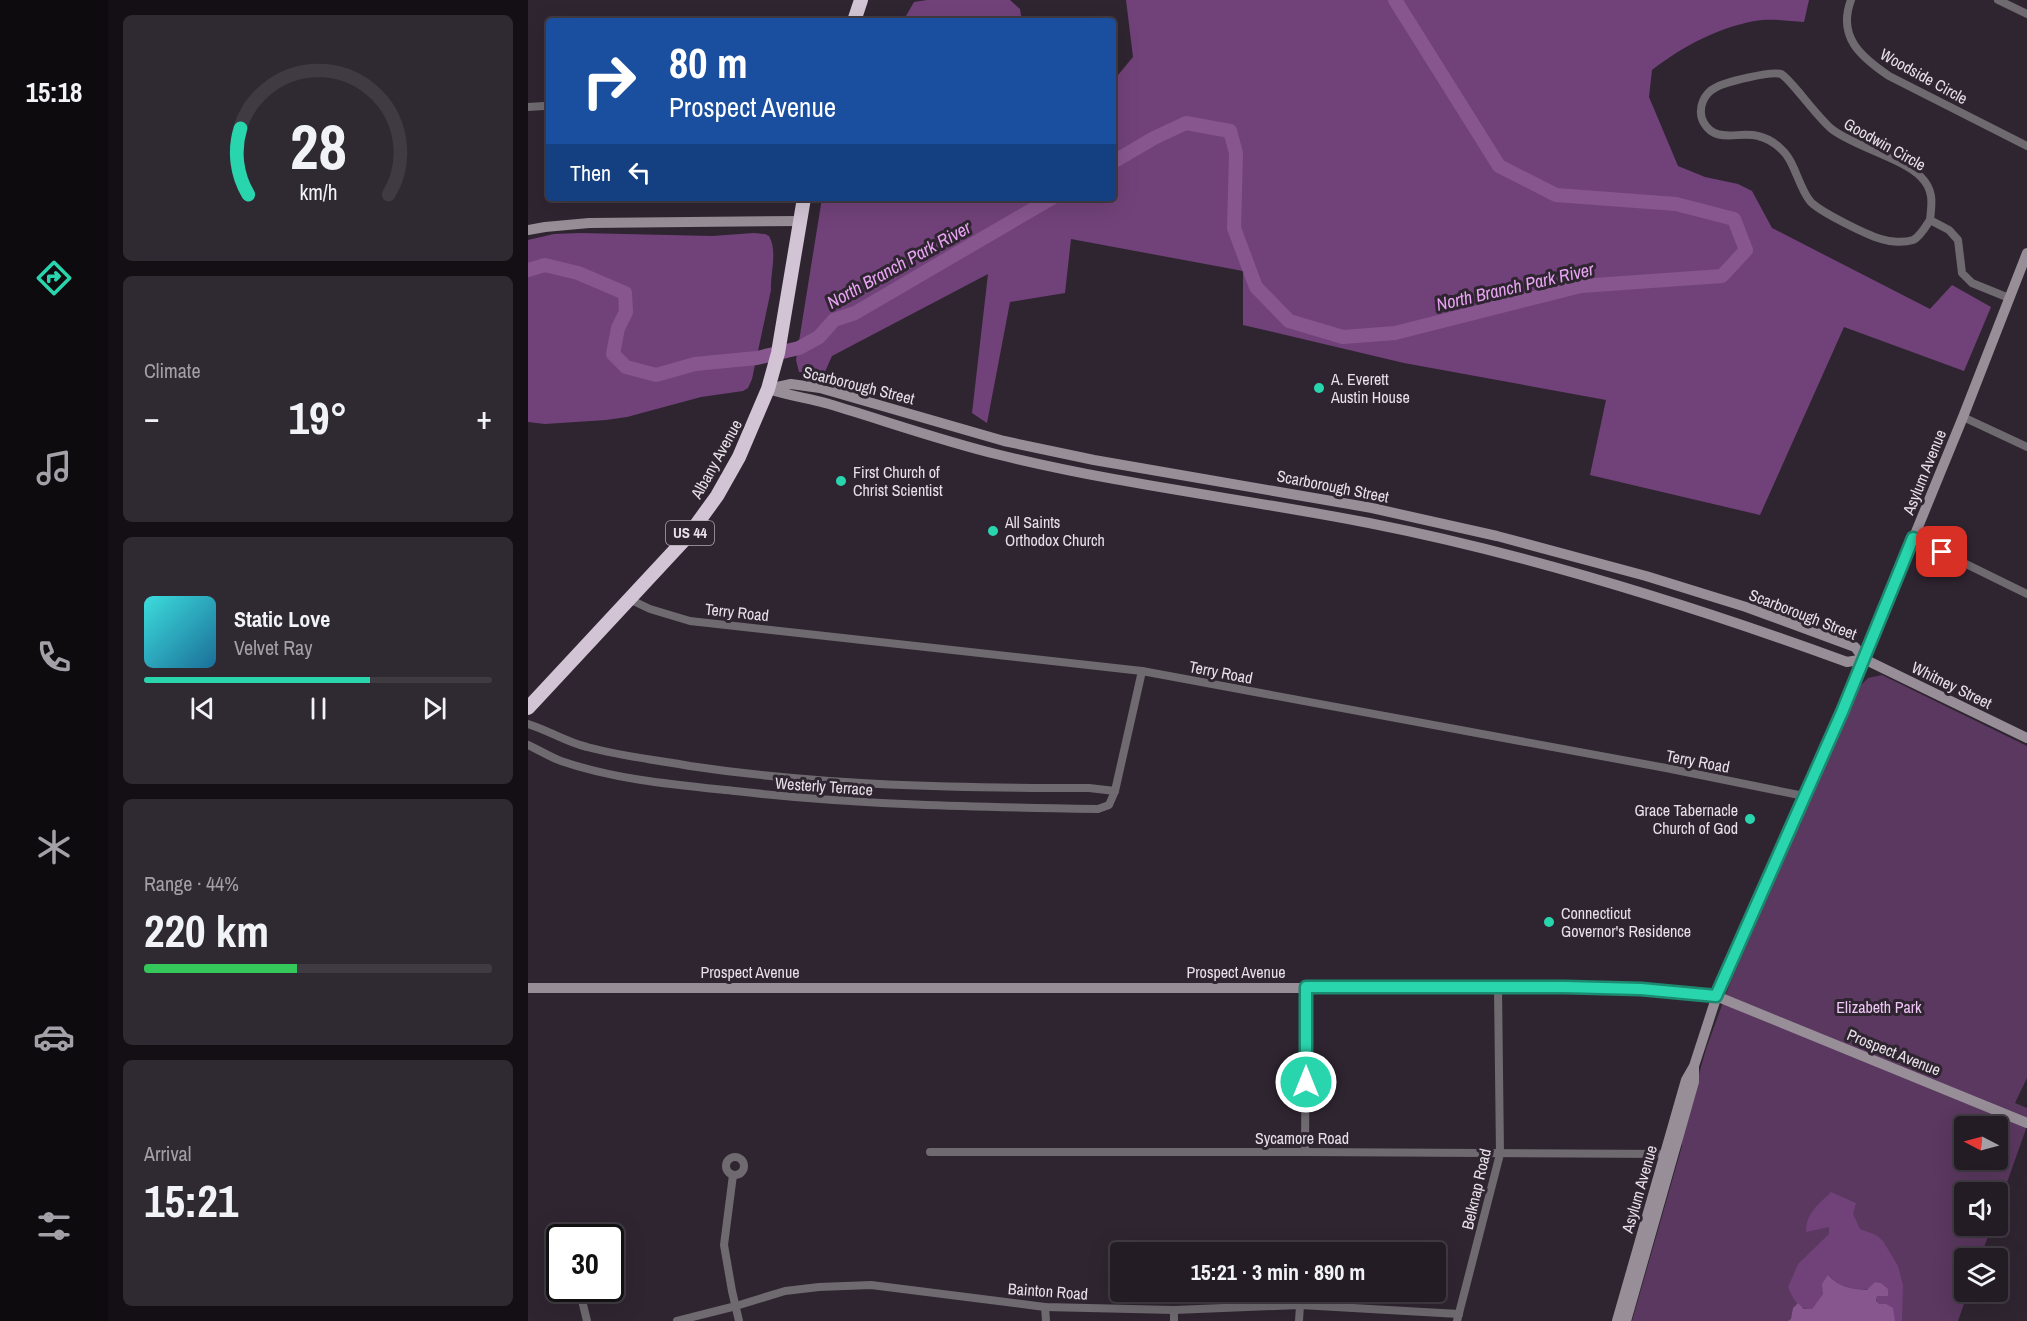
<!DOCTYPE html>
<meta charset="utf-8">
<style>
body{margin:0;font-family:"Archivo Narrow",sans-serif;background:#2f2932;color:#f1f3f6;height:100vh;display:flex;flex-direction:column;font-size:22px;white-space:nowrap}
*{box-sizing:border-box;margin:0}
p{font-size:20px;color:#a3a1a7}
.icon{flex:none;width:33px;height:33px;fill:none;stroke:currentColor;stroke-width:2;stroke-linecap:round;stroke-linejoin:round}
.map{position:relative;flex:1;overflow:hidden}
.side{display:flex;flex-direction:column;gap:15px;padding:15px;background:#130f14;width:420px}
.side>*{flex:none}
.hud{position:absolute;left:18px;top:18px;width:570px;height:183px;border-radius:6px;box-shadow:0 6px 24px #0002,0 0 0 2px #403a42;background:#1a4fa0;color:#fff;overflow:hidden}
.needle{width:39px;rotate:276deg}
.fabs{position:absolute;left:1426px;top:1116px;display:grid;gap:12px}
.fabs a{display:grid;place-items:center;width:54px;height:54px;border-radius:6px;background:#231c25;box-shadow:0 6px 24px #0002,0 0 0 2px #403a42;font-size:30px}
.speed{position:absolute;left:18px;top:1224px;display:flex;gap:12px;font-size:30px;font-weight:700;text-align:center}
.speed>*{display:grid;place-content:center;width:78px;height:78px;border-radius:50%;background:#231c25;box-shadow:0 6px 24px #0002,0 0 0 2px #403a42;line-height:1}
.speed .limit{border:3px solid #111;border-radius:9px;background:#fff;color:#111}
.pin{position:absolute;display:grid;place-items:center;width:51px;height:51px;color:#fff;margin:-26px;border-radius:12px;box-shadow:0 3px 9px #0006}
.me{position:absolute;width:66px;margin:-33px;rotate:0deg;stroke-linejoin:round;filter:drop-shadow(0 0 4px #0008)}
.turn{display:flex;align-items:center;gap:21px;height:126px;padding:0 24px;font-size:27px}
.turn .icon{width:78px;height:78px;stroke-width:2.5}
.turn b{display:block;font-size:42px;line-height:51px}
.then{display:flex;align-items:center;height:57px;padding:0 24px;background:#0003;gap:12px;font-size:22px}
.big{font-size:45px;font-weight:700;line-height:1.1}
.side .card{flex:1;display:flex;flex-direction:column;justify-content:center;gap:9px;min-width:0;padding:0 21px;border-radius:9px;background:#2f2932}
.side .dial{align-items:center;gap:0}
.dial svg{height:156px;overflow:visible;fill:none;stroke:#403a42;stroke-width:7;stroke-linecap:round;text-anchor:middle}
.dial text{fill:#f1f3f6;stroke:none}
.song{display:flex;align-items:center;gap:18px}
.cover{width:72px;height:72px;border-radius:9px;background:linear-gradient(135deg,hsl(180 70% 55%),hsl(200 70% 35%))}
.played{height:6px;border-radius:3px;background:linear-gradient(90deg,#29d5ad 65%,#403a42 65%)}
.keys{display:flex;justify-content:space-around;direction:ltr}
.heat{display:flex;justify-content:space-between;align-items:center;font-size:33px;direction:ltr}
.charge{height:9px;border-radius:4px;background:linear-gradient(90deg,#34c759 44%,#403a42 0)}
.trip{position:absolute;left:582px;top:1242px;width:336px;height:60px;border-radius:6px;background:#231c25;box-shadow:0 6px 24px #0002,0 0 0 2px #403a42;font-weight:700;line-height:60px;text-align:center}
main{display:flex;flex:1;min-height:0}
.menu{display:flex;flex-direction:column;width:108px;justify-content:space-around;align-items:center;background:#0e0b0f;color:#a3a1a7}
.menu .icon{width:42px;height:42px}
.menu .selected{color:#29d5ad}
.menu b{font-size:27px;color:#f1f3f6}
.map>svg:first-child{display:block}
</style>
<main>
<nav class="menu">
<b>15:18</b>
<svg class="icon selected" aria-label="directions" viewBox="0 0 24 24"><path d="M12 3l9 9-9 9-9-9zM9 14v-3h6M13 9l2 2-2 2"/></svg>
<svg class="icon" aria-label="music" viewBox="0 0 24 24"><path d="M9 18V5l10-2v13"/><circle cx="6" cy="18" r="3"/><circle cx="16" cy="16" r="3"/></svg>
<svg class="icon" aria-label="phone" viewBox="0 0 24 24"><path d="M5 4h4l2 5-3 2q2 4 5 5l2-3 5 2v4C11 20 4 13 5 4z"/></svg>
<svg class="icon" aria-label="climate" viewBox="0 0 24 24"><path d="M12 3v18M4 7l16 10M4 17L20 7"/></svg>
<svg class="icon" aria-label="car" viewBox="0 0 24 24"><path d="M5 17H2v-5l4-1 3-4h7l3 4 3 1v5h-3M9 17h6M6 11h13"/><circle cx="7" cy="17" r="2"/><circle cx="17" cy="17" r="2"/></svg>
<svg class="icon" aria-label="filters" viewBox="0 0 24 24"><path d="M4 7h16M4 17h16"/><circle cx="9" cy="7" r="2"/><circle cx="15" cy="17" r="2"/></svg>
</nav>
<section class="side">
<div class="card dial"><svg viewBox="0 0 100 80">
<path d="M14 69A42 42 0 1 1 86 69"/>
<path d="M14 69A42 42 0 0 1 10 35" stroke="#29d5ad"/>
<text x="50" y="56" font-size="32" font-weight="700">28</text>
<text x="50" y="72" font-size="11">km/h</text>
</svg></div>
<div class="card"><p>Climate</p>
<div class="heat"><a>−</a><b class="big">19°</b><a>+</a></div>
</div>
<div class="card">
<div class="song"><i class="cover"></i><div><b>Static Love</b><p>Velvet Ray</p></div></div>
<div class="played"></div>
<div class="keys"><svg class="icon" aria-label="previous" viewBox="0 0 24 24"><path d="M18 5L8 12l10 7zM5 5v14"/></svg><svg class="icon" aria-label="pause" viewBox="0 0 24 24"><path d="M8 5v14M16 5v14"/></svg><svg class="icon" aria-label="next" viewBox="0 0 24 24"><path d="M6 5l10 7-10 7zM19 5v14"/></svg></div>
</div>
<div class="card"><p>Range · 44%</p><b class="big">220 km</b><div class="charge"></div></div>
<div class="card"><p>Arrival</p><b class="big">15:21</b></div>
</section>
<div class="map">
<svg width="1499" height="1321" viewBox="0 0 1499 1321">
<rect width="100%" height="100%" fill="#2f2531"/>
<path fill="#5a385f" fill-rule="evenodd" d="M1354 675 1499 746V1078L1487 1103 1499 1108V1126L1470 1208V1192H1437V1226H1464L1452 1258H1437V1292H1440L1430 1321H1104L1154 1146V1135L1178 1049 1202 983 1332 686 1340 678ZM1437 1126H1470V1160H1437Z"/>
<g fill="#714279">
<path d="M399 0H482L492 9 494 21H375L386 2Z"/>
<path d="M598 0H1281L1276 22C1262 21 1247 19 1234 20 1194 25 1155 46 1124 70L1121 97 1150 166 1177 177 1210 184 1224 191 1244 228 1402 309 1424 285 1463 307 1436 371 1316 327 1232 515 1062 475 1078 400 876 363 715 325V271L543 239 537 293 482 302 459 423 444 413 460 274 304 356 295 376 271 372 268 360 294 198H585V81L605 57Z"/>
<path d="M52 233 184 236 226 233 237 234 241 236C250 252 242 273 243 290L224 379 220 388 215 391 173 397 99 417 78 420 17 424 0 422V240L26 234Z"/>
<path d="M1303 1192 1328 1203 1325 1214 1332 1229 1348 1235 1355 1241 1370 1266 1375 1285 1374 1321H1367L1363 1307 1349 1304V1296H1357L1354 1283 1347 1282 1341 1289C1326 1290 1310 1287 1301 1275L1295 1294 1283 1310C1270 1308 1264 1298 1260 1287L1270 1264 1301 1234V1227L1278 1232C1278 1213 1290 1205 1303 1192Z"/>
</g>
<path fill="#87568e" d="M1300 1275C1310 1287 1324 1289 1339 1290L1347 1282 1353 1283 1360 1289V1296H1349L1348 1301 1351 1304H1358L1365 1308 1367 1321H1260L1263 1319 1265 1308 1270 1303 1276 1309H1284L1295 1294 1294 1284Z"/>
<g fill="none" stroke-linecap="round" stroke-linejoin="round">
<g stroke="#87568e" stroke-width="14">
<path d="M585 162 626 138 658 123 702 131 708 153 706 228 728 287 761 321 815 337 867 333 1053 286 1194 276 1218 250 1206 219 1148 204 1028 195 971 166 867 0"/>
<path d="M0 270 17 265 50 273 97 293 98 312 90 328 85 354 98 367 128 375 167 364 229 358 271 348 291 337 306 320 327 313 524 198"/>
</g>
<g stroke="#6f6a70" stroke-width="8">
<path d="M1323 0C1309 37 1333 57 1361 76L1499 146"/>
<path d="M1470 0 1499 14"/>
<path d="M0 107 16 106"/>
<path d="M1402 220C1398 226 1392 237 1385 240 1376 243 1362 242 1353 239 1339 235 1290 211 1282 201 1270 186 1267 161 1253 149 1247 143 1239 138 1230 136 1211 131 1188 144 1176 123 1172 117 1172 108 1175 101 1177 96 1182 90 1187 88 1196 82 1243 71 1253 74 1262 78 1291 120 1305 130 1328 147 1376 159 1393 177 1406 190 1404 203 1402 220L1421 230 1430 240 1434 273 1444 283 1481 298"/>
<path d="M1435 417 1499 447"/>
<path d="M1385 538 1499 594"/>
<path d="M101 599 122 609 162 621 614 671 1138 768 1276 796"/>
<path d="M0 724C20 730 38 742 59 747 93 756 128 760 162 766 295 786 427 788 561 788L587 791"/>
<path d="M0 745C11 750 22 757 33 761 88 780 149 785 207 791 328 805 448 807 570 809L581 805 587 791 614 671"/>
<path d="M402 1152H777L1141 1154"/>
<path d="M777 1152 778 987"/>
<circle cx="207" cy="1166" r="9"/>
<path d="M205 1175 196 1245 204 1291 211 1321"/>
<path d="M32 1266 27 1274 32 1284"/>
<path d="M51 1288 59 1321"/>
<path d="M517 1307 518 1321"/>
<path d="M149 1321 208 1306 257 1291 291 1287 343 1285 517 1307 646 1310 772 1305 931 1314"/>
<path d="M646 1321V1310"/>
<path d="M771 1321 772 1305"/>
<path d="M929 1321 972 1154 970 988"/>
</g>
<g stroke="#978e98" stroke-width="10">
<path d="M0 230 17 227 61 223 272 221"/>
<path d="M240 389 263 384 292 388 476 441 566 460 844 508 969 536 1118 576 1218 607 1327 647 1336 659 1499 738"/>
<path d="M241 389C261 396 281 398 301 404 358 421 414 441 472 455 594 485 718 499 841 523 1004 555 1163 605 1319 662L1336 659"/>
<path d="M0 988H1037L1113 989 1188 996 1499 1123"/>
<path d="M1089 1321 1158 1080 1166 1066 1191 989 1336 659 1435 417 1499 253"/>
<path d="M1098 1321 1166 1082V1067"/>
</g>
<g stroke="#d2c4d4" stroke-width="14">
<path d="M326 21 333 0"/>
<path d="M0 708 160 536 189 496 211 457 240 389 250 353 276 198"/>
</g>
</g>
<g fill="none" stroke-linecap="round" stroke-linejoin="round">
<g stroke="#1b8a70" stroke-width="15">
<path id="route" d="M778 1082V987H1037L1113 989 1188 996 1314 712 1385 538 1414 552"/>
</g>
<use href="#route" stroke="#29d5ad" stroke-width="10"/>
</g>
<g fill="#29d5ad" stroke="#2f2531" stroke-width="2">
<circle cx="791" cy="388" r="6"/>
<circle cx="313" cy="481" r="6"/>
<circle cx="465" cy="531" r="6"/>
<circle cx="1222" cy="819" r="6"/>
<circle cx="1021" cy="922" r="6"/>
</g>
<g text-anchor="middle" stroke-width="6" stroke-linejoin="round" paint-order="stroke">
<rect fill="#2f2531" stroke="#b0a8b1" stroke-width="1.5" x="138" y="521" width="48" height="24" rx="4.5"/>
<g font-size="15" font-weight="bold" fill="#e7e0e8">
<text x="162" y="538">US 44</text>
</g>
<g font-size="16" fill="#e7e0e8" stroke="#2f2531">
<text transform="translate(1396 76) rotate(29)" y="6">Woodside Circle</text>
<text transform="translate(1357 144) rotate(29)" y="6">Goodwin Circle</text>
<text transform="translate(331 385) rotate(14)" y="6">Scarborough Street</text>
<text transform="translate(188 459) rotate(-61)" y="6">Albany Avenue</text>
<text transform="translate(1396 472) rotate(-68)" y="6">Asylum Avenue</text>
<text transform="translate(805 486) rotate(11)" y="6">Scarborough Street</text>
<text transform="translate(209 612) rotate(6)" y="6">Terry Road</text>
<text transform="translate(1275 614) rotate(21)" y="6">Scarborough Street</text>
<text transform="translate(693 672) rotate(11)" y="6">Terry Road</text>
<text transform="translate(1424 685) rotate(26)" y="6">Whitney Street</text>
<text transform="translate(1170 761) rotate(11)" y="6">Terry Road</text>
<text transform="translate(296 786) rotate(4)" y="6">Westerly Terrace</text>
<text x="222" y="978">Prospect Avenue</text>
<text x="708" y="978">Prospect Avenue</text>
<text transform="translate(1366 1052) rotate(22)" y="6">Prospect Avenue</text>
<text x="774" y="1144">Sycamore Road</text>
<text transform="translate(948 1189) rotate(-77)" y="6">Belknap Road</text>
<text transform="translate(1111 1189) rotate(-74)" y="6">Asylum Avenue</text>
<text transform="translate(520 1291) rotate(4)" y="6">Bainton Road</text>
</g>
<g font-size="16" fill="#e7e0e8" stroke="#2f2531" text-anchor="start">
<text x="803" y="385">A. Everett<tspan x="803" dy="18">Austin House</tspan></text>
<text x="325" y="478">First Church of<tspan x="325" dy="18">Christ Scientist</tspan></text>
<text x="477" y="528">All Saints<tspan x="477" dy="18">Orthodox Church</tspan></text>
<text x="1210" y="816" text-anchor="end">Grace Tabernacle<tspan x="1210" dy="18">Church of God</tspan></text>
<text x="1033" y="919">Connecticut<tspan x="1033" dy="18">Governor's Residence</tspan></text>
</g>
<g font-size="16" fill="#f0c6f6" stroke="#2f2531">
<text x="1351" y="1013">Elizabeth Park</text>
</g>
<g font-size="18" font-style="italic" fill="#e8a3f3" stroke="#2f2531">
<text transform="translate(371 265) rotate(-29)" y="6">North Branch Park River</text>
<text transform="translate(987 287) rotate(-13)" y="6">North Branch Park River</text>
</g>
</g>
</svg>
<div class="fabs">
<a><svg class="needle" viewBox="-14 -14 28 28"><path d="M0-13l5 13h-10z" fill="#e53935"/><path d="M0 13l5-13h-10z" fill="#a3a1a7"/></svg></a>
<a><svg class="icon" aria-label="sound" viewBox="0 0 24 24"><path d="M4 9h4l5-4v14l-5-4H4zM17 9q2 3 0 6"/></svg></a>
<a><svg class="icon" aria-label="layers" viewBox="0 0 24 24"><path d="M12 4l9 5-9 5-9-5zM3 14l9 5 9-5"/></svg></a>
</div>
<div class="speed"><div class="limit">30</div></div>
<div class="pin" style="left:1414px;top:552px;background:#d93025"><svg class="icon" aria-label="arrive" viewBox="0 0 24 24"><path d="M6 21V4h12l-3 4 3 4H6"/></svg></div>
<svg class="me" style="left:778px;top:1082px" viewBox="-20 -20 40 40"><circle r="17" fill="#29d5ad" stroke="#fff" stroke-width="3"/><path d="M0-11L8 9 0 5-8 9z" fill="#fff"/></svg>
<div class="trip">15:21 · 3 min · 890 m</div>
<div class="hud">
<div class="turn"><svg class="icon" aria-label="right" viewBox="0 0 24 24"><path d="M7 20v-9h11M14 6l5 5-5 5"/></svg><div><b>80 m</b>Prospect Avenue</div></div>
<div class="then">Then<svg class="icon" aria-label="left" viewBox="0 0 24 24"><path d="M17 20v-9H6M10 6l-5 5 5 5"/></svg></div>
</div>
</div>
</main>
